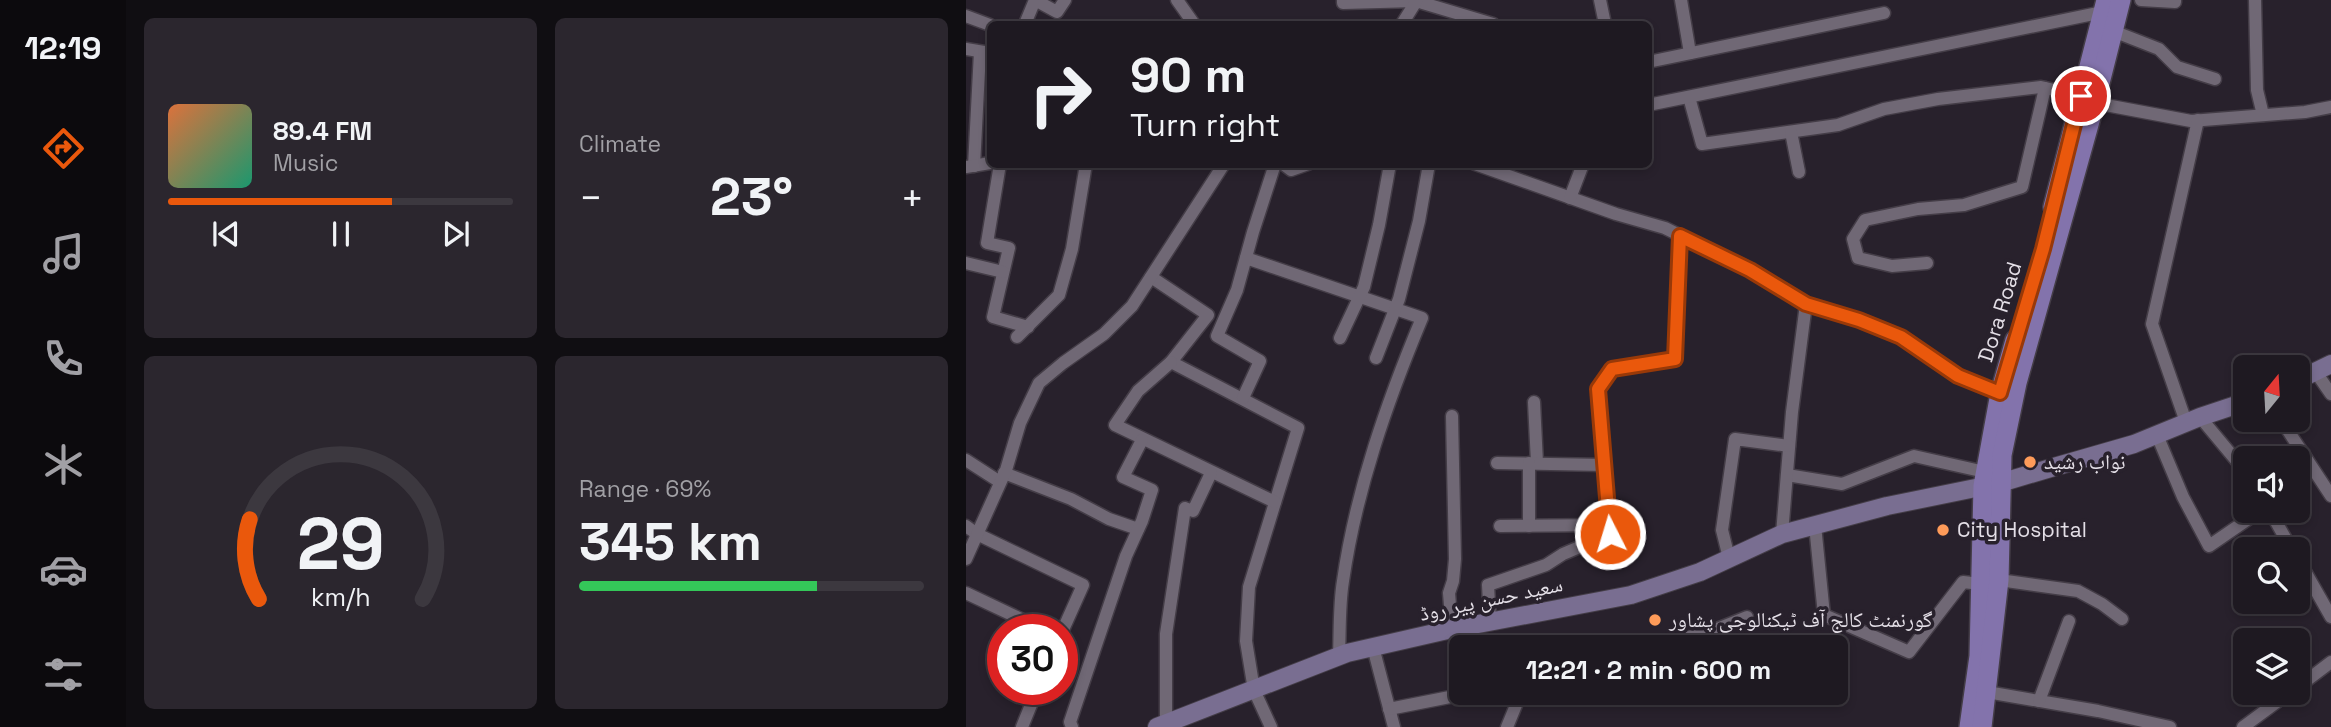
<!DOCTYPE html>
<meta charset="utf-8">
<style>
body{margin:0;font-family:"Space Grotesk","Noto Naskh Arabic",sans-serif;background:#2b262e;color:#f1f3f6;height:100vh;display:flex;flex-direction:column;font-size:26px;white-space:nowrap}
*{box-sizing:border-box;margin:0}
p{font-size:23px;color:#a1a0a5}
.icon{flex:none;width:38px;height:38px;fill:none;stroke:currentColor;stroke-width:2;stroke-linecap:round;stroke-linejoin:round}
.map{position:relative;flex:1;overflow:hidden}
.side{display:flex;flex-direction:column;gap:18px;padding:18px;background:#100e12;width:840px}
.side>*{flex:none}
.banner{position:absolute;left:21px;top:21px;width:665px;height:147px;border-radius:10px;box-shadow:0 4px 10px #0003,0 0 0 2px #3c383f;background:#1e1921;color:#f1f3f6;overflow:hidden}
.needle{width:46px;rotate:18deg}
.controls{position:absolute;left:1267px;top:355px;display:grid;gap:14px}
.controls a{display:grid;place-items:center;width:77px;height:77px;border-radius:10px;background:#1e1921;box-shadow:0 4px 10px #0003,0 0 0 2px #3c383f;font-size:35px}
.speed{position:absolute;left:21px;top:614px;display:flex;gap:14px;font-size:35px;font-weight:700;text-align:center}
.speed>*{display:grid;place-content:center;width:91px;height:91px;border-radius:50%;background:#1e1921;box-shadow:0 4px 10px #0003,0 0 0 2px #3c383f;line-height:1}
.speed .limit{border:10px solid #d22;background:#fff;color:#111}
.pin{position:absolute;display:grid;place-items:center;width:60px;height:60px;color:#fff;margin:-30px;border:4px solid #fff;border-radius:50%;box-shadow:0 2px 7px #0007}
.me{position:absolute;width:77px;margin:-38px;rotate:355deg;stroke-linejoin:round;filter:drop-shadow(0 0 5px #0008)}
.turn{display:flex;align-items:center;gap:24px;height:147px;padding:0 28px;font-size:32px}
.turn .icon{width:91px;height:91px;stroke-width:2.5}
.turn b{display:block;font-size:49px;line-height:60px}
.big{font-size:52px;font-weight:700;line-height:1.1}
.side .tile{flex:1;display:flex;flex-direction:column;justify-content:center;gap:10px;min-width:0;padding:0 24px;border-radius:10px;background:#2b262e}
.side .dial{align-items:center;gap:0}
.dial svg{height:182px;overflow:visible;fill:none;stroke:#3c383f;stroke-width:7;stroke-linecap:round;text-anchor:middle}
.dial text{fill:#f1f3f6;stroke:none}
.song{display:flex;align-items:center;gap:21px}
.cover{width:84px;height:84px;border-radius:10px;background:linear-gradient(135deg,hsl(20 70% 55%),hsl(160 70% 35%))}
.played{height:7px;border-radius:4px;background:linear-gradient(90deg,#ea580c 65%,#3c383f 65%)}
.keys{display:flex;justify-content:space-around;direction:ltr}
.heat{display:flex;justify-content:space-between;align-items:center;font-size:38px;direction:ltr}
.charge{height:10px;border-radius:5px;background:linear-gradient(90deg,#34c759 69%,#3c383f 0)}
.side .tiles{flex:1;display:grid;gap:18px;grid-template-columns:repeat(2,1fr)}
.trip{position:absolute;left:483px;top:635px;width:399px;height:70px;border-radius:10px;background:#1e1921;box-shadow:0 4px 10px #0003,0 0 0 2px #3c383f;font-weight:700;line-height:70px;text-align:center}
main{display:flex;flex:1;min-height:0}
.tabs{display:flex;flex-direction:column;width:126px;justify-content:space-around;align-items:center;background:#0c0a0d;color:#a1a0a5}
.tabs .icon{width:49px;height:49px}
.tabs .current{color:#ea580c}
.tabs b{font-size:32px;color:#f1f3f6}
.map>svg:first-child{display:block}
</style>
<main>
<nav class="tabs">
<b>12:19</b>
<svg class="icon current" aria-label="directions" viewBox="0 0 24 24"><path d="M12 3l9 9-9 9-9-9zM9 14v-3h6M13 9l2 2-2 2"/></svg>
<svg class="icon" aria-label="music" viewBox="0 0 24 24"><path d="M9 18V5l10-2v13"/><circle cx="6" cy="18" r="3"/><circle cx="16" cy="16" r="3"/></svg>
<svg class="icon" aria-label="phone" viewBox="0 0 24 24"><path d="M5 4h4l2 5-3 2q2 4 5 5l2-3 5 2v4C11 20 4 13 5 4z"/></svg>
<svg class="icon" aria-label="climate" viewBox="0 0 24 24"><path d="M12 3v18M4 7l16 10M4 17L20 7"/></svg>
<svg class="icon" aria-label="car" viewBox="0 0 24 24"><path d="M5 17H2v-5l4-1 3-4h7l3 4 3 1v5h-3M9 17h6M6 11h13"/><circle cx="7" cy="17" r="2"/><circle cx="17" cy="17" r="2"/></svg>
<svg class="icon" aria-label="filters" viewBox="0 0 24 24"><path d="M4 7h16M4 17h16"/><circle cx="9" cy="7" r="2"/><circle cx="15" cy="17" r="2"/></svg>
</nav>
<section class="side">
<div class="tiles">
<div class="tile">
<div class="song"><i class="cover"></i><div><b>89.4 FM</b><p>Music</p></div></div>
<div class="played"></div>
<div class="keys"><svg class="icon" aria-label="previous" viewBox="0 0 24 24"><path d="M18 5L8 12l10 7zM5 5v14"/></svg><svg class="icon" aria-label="pause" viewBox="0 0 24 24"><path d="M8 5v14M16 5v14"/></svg><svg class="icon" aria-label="next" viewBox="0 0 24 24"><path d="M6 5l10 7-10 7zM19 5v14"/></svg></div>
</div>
<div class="tile"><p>Climate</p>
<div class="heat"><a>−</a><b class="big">23°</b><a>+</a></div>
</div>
<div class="tile dial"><svg viewBox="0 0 100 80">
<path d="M14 69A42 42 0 1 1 86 69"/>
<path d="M14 69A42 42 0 0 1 10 34" stroke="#ea580c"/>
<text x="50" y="56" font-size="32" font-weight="700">29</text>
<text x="50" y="72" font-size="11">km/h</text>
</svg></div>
<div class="tile"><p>Range · 69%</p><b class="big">345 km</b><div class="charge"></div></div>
</div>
</section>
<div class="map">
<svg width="1365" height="727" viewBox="0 0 1365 727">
<rect width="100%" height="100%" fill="#28212c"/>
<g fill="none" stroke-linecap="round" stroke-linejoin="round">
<g stroke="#443d47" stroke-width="15">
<g id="street">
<path d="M211 0 228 24"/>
<path d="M377 0V3L450 1 527 24"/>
<path d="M634 0 639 24"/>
<path d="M715 0 724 53"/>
<path d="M1175 0 1209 2V0"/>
<path d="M1289 0 1291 90 1297 115"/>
<path d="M0 16 24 25"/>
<path d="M59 24 69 0 91 12 99 0"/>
<path d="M436 24 451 0"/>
<path d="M1147 31 1193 49 1211 67 1249 79"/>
<path d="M0 49 24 53"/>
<path d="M682 62 918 13"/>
<path d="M723 97 736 144 872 125 918 109 972 99 1075 87 1115 96"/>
<path d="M1129 103 1225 121 1339 112 1365 107"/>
<path d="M682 105 1137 12"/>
<path d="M825 132 833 172"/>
<path d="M34 164 21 243 43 248 27 317 62 327"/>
<path d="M317 164 325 170 342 164"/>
<path d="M509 164 650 214 699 228 784 270 840 304 893 320 935 337 991 376 1034 393"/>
<path d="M8 166 14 52"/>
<path d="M0 167 24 163"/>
<path d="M604 198 617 164"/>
<path d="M280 258 456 318C421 402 390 490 377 581 373 605 374 631 373 656"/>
<path d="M0 263 37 272"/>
<path d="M961 263 926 266 892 258 887 239 899 220 952 209 998 205 1056 187 1079 88"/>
<path d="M185 277 242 315 205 362 332 428 283 587 280 641 288 690 305 727"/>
<path d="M51 337 93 295 106 249 120 164"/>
<path d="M374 338 398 287 413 225 424 164"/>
<path d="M410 358 433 299 453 221 463 164"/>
<path d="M205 362 172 391 149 425 309 502"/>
<path d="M1349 371 1365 394"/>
<path d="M277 398 294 361 251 336 271 290 287 232 309 164"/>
<path d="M568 402 571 463"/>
<path d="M486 416 489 559 487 581 483 593 486 629"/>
<path d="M1234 417 1279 471"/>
<path d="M1315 420 1365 496"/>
<path d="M1220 422 1186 324 1232 120"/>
<path d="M1191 435 1217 497 1243 546 1294 511"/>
<path d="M0 460 34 482"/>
<path d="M531 463 638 465"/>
<path d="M563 463V526"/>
<path d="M38 473 105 499 143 519 172 529"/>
<path d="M821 475 876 484 948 456 1019 472"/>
<path d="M1304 511 1326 550"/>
<path d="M849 525 858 615 943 652 997 582 1015 584"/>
<path d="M0 526 11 534 117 585 96 632"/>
<path d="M534 526 643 525"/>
<path d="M816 534 826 412 840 304"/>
<path d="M763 558 756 530 769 439 823 446"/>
<path d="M0 559 40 470 54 423 73 383 97 363 138 334 166 306 258 164"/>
<path d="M1332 559 1365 617"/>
<path d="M1033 580 1112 591 1136 604 1156 619"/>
<path d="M0 593 78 630"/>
<path d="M524 621 522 585 580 565 597 554 644 534 632 389 646 369 709 360 714 236"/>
<path d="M407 647 428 727"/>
<path d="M685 648 751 629 781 617"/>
<path d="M1332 687 1365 662"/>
<path d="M1015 691 1132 711 1204 727"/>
<path d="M1073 701 1103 621"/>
<path d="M423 709 504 693"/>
<path d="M200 724V634L219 508 227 511 245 473"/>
<path d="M56 727 71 690"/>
<path d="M106 727 104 722 160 556 176 521 186 490 157 477 176 440"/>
<path d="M541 727 555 693"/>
<path d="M1277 727 1323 693"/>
</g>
</g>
<g stroke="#443d47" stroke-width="20">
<g id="secondary">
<path d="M1332 380 1365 364"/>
<path d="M191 727 381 653 486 629 665 595 734 572 816 534 921 506 1034 483 1088 467 1168 444 1234 417 1279 402"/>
</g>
</g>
<g stroke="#443d47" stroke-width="22">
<g id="primary">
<path d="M1087 207 1140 0"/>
<path d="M1003 727 1013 656 1017 486 1034 393 1049 340"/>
<path d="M1016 727 1033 580 1036 455 1051 383 1129 103 1155 0"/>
</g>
</g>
<use href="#street" stroke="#706875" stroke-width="12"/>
<use href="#secondary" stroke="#796e91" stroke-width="18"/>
<use href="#primary" stroke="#8373ac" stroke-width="19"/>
</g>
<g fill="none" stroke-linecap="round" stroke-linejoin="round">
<g stroke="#983908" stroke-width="18">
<path id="route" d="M644 534 632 389 646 369 709 359 714 236 784 270 840 304 893 320 935 337 992 376 1034 393 1077 249 1115 96"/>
</g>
<use href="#route" stroke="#ea580c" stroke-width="12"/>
</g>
<g fill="#fe9b59" stroke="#28212c" stroke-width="2.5">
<circle cx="1064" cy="462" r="7"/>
<circle cx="977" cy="530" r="7"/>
<circle cx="689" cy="620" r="7"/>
</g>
<g text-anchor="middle" stroke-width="7" stroke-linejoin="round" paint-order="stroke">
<g font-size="21" fill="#e4dfe7" stroke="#28212c">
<text transform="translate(1034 312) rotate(-73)" y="7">Dora Road</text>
<text transform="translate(525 599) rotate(-12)" y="7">سعید حسن پیر روڈ</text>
</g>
<g font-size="21" fill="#e4dfe7" stroke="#28212c" text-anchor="start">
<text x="1078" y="469">نواب رشید</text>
<text x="991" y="537">City Hospital</text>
<text x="703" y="627">گورنمنٹ کالج آف ٹیکنالوجی پشاور</text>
</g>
</g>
</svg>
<div class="controls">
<a><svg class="needle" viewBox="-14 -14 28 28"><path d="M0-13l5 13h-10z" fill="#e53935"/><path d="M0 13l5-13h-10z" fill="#a1a0a5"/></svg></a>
<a><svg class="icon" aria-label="sound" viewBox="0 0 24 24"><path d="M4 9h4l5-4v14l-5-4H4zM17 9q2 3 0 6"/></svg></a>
<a><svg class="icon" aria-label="search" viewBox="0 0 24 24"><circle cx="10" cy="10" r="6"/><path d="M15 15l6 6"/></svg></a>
<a><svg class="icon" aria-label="layers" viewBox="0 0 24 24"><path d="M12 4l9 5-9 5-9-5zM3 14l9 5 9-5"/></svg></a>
</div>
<div class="speed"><div class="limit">30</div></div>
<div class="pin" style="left:1115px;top:96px;background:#d93025"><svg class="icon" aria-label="arrive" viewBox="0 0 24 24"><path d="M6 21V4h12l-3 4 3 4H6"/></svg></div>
<svg class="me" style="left:644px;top:534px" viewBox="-20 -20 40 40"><circle r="17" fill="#ea580c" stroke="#fff" stroke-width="3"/><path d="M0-11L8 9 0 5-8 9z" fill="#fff"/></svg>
<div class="trip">12:21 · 2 min · 600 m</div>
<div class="banner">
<div class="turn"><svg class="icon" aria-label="right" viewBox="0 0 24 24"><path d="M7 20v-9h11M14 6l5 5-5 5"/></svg><div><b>90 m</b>Turn right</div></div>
</div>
</div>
</main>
